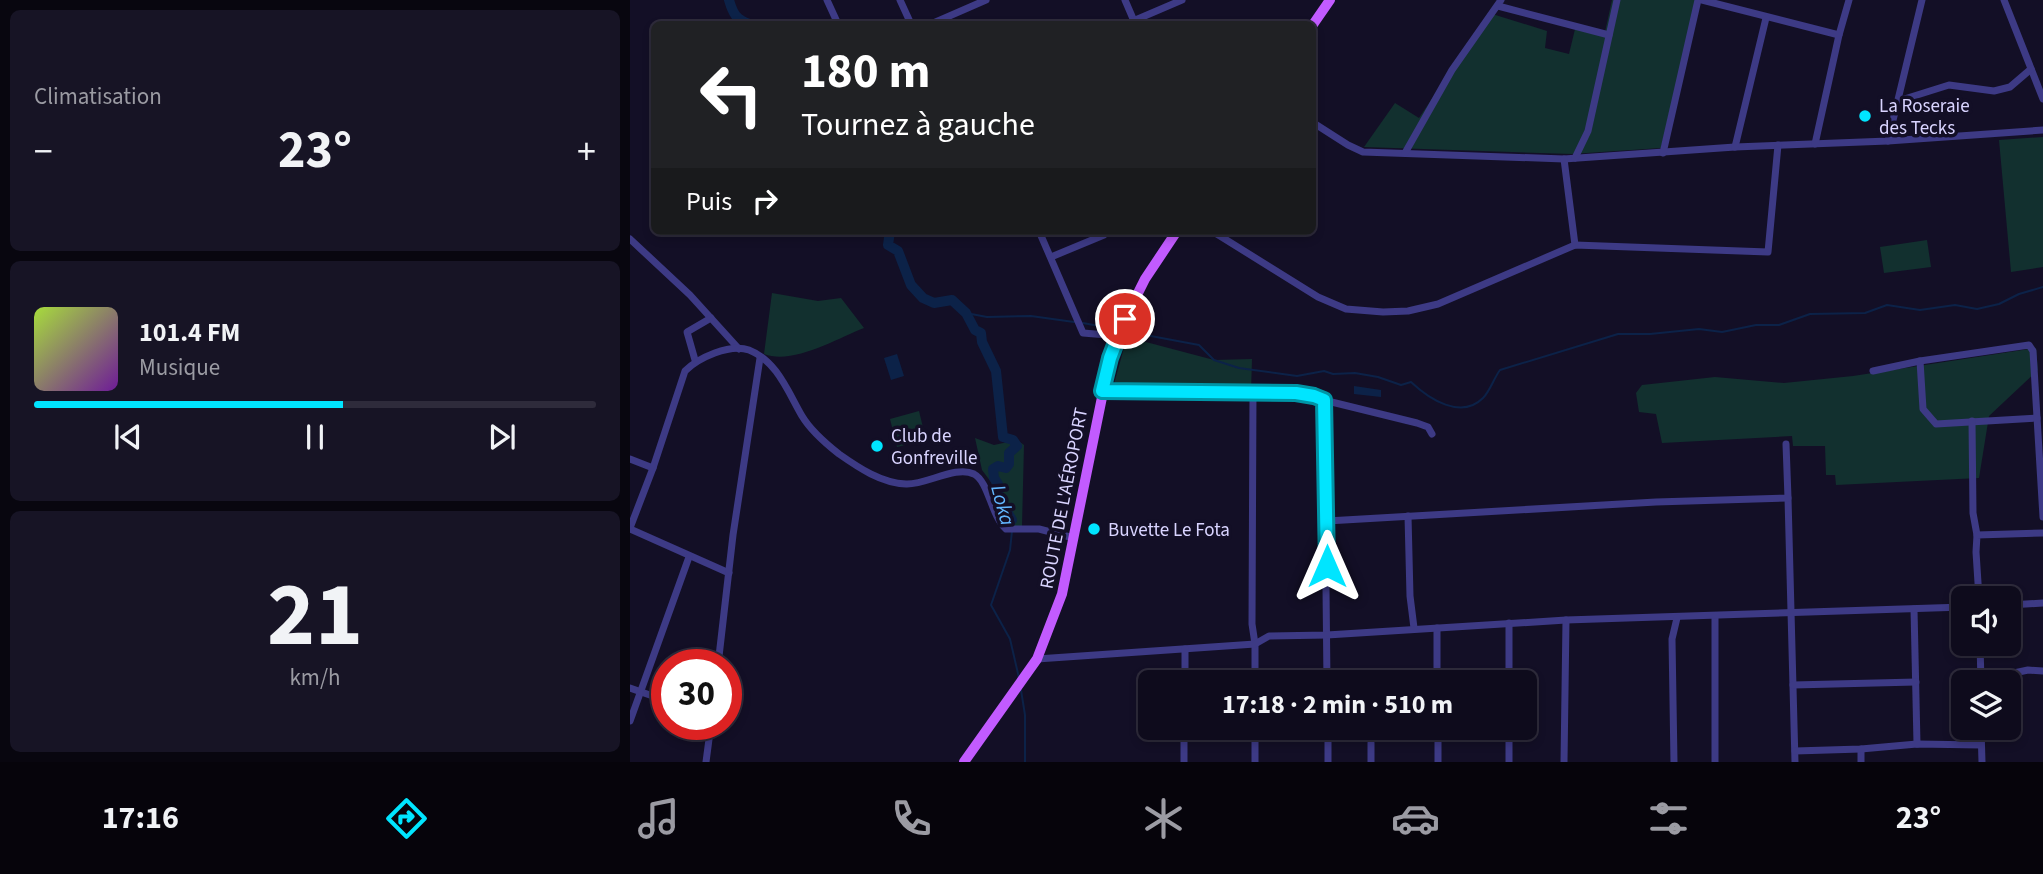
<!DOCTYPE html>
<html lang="fr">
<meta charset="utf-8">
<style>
body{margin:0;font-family:"Source Sans 3",sans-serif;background:#171425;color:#f1f3f6;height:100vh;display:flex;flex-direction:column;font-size:26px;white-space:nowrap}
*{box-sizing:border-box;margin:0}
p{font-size:23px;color:#9b9ba3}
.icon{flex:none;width:38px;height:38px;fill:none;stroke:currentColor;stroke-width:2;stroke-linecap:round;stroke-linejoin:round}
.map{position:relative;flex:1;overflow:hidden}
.side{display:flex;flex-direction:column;gap:10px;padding:10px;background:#08060f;width:630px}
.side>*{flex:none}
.banner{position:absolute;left:21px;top:21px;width:665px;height:214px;border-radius:10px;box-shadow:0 4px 10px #0003,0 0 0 2px #2e2b3b;background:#202124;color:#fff;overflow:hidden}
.fabs{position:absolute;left:1321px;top:586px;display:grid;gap:14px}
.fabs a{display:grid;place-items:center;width:70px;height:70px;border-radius:10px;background:#0e0b1c;box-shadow:0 4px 10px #0003,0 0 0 2px #2e2b3b;font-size:35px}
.speed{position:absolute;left:21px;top:649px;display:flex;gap:14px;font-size:35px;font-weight:700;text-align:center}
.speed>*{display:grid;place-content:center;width:91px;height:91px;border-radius:50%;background:#0e0b1c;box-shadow:0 4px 10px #0003,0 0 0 2px #2e2b3b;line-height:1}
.speed .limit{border:10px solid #d22;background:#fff;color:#111}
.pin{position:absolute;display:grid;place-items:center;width:60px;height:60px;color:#fff;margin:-30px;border:4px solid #fff;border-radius:50%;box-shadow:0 2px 7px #0007}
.me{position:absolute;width:77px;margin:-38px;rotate:0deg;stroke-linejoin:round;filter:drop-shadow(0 0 5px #0008)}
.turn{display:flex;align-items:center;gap:24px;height:147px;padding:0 35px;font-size:32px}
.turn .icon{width:91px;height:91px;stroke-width:2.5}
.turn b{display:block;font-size:49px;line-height:60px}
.then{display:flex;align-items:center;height:66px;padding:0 35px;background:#0003;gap:14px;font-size:26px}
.big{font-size:52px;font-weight:700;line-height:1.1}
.side .tile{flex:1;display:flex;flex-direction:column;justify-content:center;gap:10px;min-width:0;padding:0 24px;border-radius:10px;background:#171425}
.side .dial{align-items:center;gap:0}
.dial b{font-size:91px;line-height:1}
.song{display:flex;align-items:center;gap:21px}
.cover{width:84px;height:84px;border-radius:10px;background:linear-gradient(135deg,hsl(80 70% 55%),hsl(280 70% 35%))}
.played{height:7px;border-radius:4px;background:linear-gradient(90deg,#00e5ff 55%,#2e2b3b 55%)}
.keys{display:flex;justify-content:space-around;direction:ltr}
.heat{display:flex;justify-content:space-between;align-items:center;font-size:38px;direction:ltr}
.trip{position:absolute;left:508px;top:670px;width:399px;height:70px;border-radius:10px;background:#0e0b1c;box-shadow:0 4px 10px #0003,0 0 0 2px #2e2b3b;font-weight:700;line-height:70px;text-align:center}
.menu{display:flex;height:112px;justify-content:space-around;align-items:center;background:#06040b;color:#9b9ba3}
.menu .icon{width:49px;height:49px}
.menu .selected{color:#00e5ff}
.menu b{font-size:32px;color:#f1f3f6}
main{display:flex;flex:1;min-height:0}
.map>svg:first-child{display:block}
</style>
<main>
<section class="side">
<div class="tile"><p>Climatisation</p>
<div class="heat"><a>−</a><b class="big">23°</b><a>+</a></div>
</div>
<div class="tile">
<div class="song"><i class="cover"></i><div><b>101.4 FM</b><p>Musique</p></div></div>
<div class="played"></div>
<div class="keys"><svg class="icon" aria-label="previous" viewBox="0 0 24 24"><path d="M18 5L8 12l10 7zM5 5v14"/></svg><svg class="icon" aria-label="pause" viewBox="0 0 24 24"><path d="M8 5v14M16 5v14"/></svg><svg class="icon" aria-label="next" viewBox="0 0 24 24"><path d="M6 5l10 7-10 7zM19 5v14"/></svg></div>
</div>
<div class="tile dial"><b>21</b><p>km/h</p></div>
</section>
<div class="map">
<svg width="1413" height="762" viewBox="0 0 1413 762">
<rect width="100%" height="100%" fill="#130f26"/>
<g fill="#12302f">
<path d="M982 0H1066L1031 148 942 154 734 147 765 103 789 118 859 13 917 31 915 48 939 54 946 25 975 32Z"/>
<path d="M1413 137V267L1381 272 1369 140Z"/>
<path d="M1297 240 1301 267 1254 273 1250 247Z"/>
<path d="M142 293 188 301 211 298 234 328C206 339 163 365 134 354Z"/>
<path d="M497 337 584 360 622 359 621 392 482 391Z"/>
<path d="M1406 348 1408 370 1359 416 1349 478 1206 485 1205 475H1196L1195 446H1163L1162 436 1032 443 1026 414 1009 412 1006 393 1012 385 1085 377 1154 383 1223 376Z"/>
<path d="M289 411 296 440 267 447 260 419Z"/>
<path d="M345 438 364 445 387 440 394 445 392 526 381 527 373 517 361 482 352 470Z"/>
</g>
<g fill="#0c2248">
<path d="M267 354 274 376 261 380 254 358Z"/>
<path d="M724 386 751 390V397L724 394Z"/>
</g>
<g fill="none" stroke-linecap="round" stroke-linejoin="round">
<g stroke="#0c2248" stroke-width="2">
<path d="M336 313 357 317 401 316 444 322"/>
<path d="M453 323 485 329"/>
<path d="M494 331 569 345 584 360 609 368 667 376 694 371 703 374 725 373 748 377 771 385 781 382C799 399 831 420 853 398 860 391 864 378 870 370L988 334H1020L1069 329 1092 332 1126 325H1149L1180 314 1235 313 1257 305 1290 310 1325 305 1347 309 1369 304 1389 294 1413 287"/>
<path d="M382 526V520"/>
<path d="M382 531 380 550 361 605 380 639 389 678"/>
<path d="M391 690 395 715V762"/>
</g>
<g stroke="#0c2248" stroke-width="10">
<path d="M99 0C103 14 106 19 119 24"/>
<path d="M260 231 258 245 268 251 281 285 293 298 304 303 322 300 336 313 345 330 351 333 352 342 366 371 373 437 383 440 387 446 379 453V464L376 468 368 466 363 469 364 478 368 484V493L370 500 382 520"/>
</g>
<g stroke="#3d3a85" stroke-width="7">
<path d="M197 0 208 24"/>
<path d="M270 0 281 24"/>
<path d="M495 0 504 21"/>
<path d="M1072 0 1209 35"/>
<path d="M1374 0 1413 99"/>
<path d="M868 6 979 35"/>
<path d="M301 24 356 0"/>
<path d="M496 24 552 0"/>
<path d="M1268 101 1319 85 1364 91 1380 87 1401 69"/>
<path d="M682 122 718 145 733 152 934 159 1105 147 1258 141 1413 130"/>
<path d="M1258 141 1292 0"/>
<path d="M1185 144 1209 35 1219 0"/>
<path d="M1105 147 1136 18"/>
<path d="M775 153 822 70 871 0"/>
<path d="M1033 153 1068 0"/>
<path d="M945 158 958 131 987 0"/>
<path d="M934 159 945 245"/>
<path d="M409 231 453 333 489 336"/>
<path d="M582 231 688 297 716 309 753 312 778 311 808 304 945 245 1138 252 1148 145"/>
<path d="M0 239 60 295 109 349"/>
<path d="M421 257 474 235 477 231"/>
<path d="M65 360 57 332 81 318"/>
<path d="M1290 361 1293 409 1306 424 1407 418"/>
<path d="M1243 371 1290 361 1399 345 1403 351 1413 517"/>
<path d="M472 391 665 393 787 423 798 427 802 434"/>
<path d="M623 392 622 624 625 644V682"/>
<path d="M694 400 697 682"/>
<path d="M1342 421 1343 513 1347 535"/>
<path d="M0 459 23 468"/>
<path d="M1158 498 1165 762"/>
<path d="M778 516 780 596 784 628"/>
<path d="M697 521 1026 502 1158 498 1156 444"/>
<path d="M0 528 23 468 55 371C68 358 100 343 119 350 147 361 158 392 172 416 181 431 195 443 209 454 229 468 251 483 276 484 296 485 326 465 344 474 359 482 361 516 376 529H409L444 538"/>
<path d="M0 529 99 573"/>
<path d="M1349 598 1346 552 1347 535 1413 533"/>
<path d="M1379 605 1413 603"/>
<path d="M1284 609 1287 744"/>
<path d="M1085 617V762"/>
<path d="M807 628V682"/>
<path d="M1350 644 1351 682"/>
<path d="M407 659 625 644 639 636 697 635 936 620 1334 607"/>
<path d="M88 665 103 535 130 358"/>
<path d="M1351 680 1398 670 1413 671"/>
<path d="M555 682V649"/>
<path d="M879 682V623"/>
<path d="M1163 685 1286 682"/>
<path d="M0 688 37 701"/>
<path d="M0 721 59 557"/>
<path d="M625 728V762"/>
<path d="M698 728V762"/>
<path d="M808 728V762"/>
<path d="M1351 728 1352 762"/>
<path d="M1231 749V762"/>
<path d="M1165 751 1231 749 1287 744 1351 745"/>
<path d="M76 762 81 724"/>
<path d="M554 762V728"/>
<path d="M741 762V743"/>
<path d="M879 762V728"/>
<path d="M934 762 936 620"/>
<path d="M1044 762 1042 639 1047 618"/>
</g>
<g stroke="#c25bff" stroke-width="10">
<path d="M682 26 700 0"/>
<path d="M334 762 407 659 432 594 480 358 495 319 515 279 547 231"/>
</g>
</g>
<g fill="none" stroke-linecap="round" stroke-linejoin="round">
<g stroke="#0095a6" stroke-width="18">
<path id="route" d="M495 319 480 358 472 391 666 393 684 396 694 400 697 566"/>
</g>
<use href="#route" stroke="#00e5ff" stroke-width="12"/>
</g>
<g fill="#00e5ff" stroke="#130f26" stroke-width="2.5">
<circle cx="1235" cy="116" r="7"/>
<circle cx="247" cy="446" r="7"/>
<circle cx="464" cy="529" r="7"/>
</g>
<g text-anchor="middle" stroke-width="7" stroke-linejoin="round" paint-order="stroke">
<g font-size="19" fill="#d9d4ff" stroke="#130f26" text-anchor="start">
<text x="1249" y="112">La Roseraie<tspan x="1249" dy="22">des Tecks</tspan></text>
<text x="261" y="442">Club de<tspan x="261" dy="22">Gonfreville</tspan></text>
<text x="478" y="536">Buvette Le Fota</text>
</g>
<g font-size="19" fill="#d9d4ff" stroke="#130f26">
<text transform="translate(433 498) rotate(-79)" y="7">ROUTE DE L'AÉROPORT</text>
</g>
<g font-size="21" font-style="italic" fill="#62b6ff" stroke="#130f26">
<text transform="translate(373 505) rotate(75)" y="7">Loka</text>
</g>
</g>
</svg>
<div class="fabs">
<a><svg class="icon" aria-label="sound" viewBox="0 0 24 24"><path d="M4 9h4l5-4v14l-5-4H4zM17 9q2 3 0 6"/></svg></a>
<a><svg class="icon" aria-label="layers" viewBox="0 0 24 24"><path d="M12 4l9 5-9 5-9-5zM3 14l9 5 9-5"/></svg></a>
</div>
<div class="speed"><div class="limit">30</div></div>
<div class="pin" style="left:495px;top:319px;background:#d93025"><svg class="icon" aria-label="arrive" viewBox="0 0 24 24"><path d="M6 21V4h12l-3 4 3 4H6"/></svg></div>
<svg class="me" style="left:697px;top:566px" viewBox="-20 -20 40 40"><path d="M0-17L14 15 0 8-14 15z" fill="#00e5ff" stroke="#fff" stroke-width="4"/></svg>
<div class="trip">17:18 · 2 min · 510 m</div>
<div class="banner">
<div class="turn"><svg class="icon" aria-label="left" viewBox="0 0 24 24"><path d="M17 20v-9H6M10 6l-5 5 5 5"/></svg><div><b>180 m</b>Tournez à gauche</div></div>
<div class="then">Puis<svg class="icon" aria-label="right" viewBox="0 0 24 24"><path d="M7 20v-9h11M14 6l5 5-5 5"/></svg></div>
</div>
</div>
</main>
<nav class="menu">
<b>17:16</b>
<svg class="icon selected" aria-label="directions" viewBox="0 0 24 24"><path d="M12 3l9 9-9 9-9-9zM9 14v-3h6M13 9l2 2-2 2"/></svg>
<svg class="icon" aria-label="music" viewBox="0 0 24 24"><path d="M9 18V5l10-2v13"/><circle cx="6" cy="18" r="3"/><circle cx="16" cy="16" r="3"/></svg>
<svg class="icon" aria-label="phone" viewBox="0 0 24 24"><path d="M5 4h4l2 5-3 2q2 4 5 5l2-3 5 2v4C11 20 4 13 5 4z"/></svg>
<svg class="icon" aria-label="climate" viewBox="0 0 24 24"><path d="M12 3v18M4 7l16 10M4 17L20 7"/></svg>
<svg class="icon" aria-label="car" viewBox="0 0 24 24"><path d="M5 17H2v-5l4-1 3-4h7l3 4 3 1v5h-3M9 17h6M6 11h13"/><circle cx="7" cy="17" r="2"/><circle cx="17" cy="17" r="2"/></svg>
<svg class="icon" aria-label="filters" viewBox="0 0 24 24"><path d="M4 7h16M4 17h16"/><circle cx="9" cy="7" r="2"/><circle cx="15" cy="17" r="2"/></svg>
<b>23°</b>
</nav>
